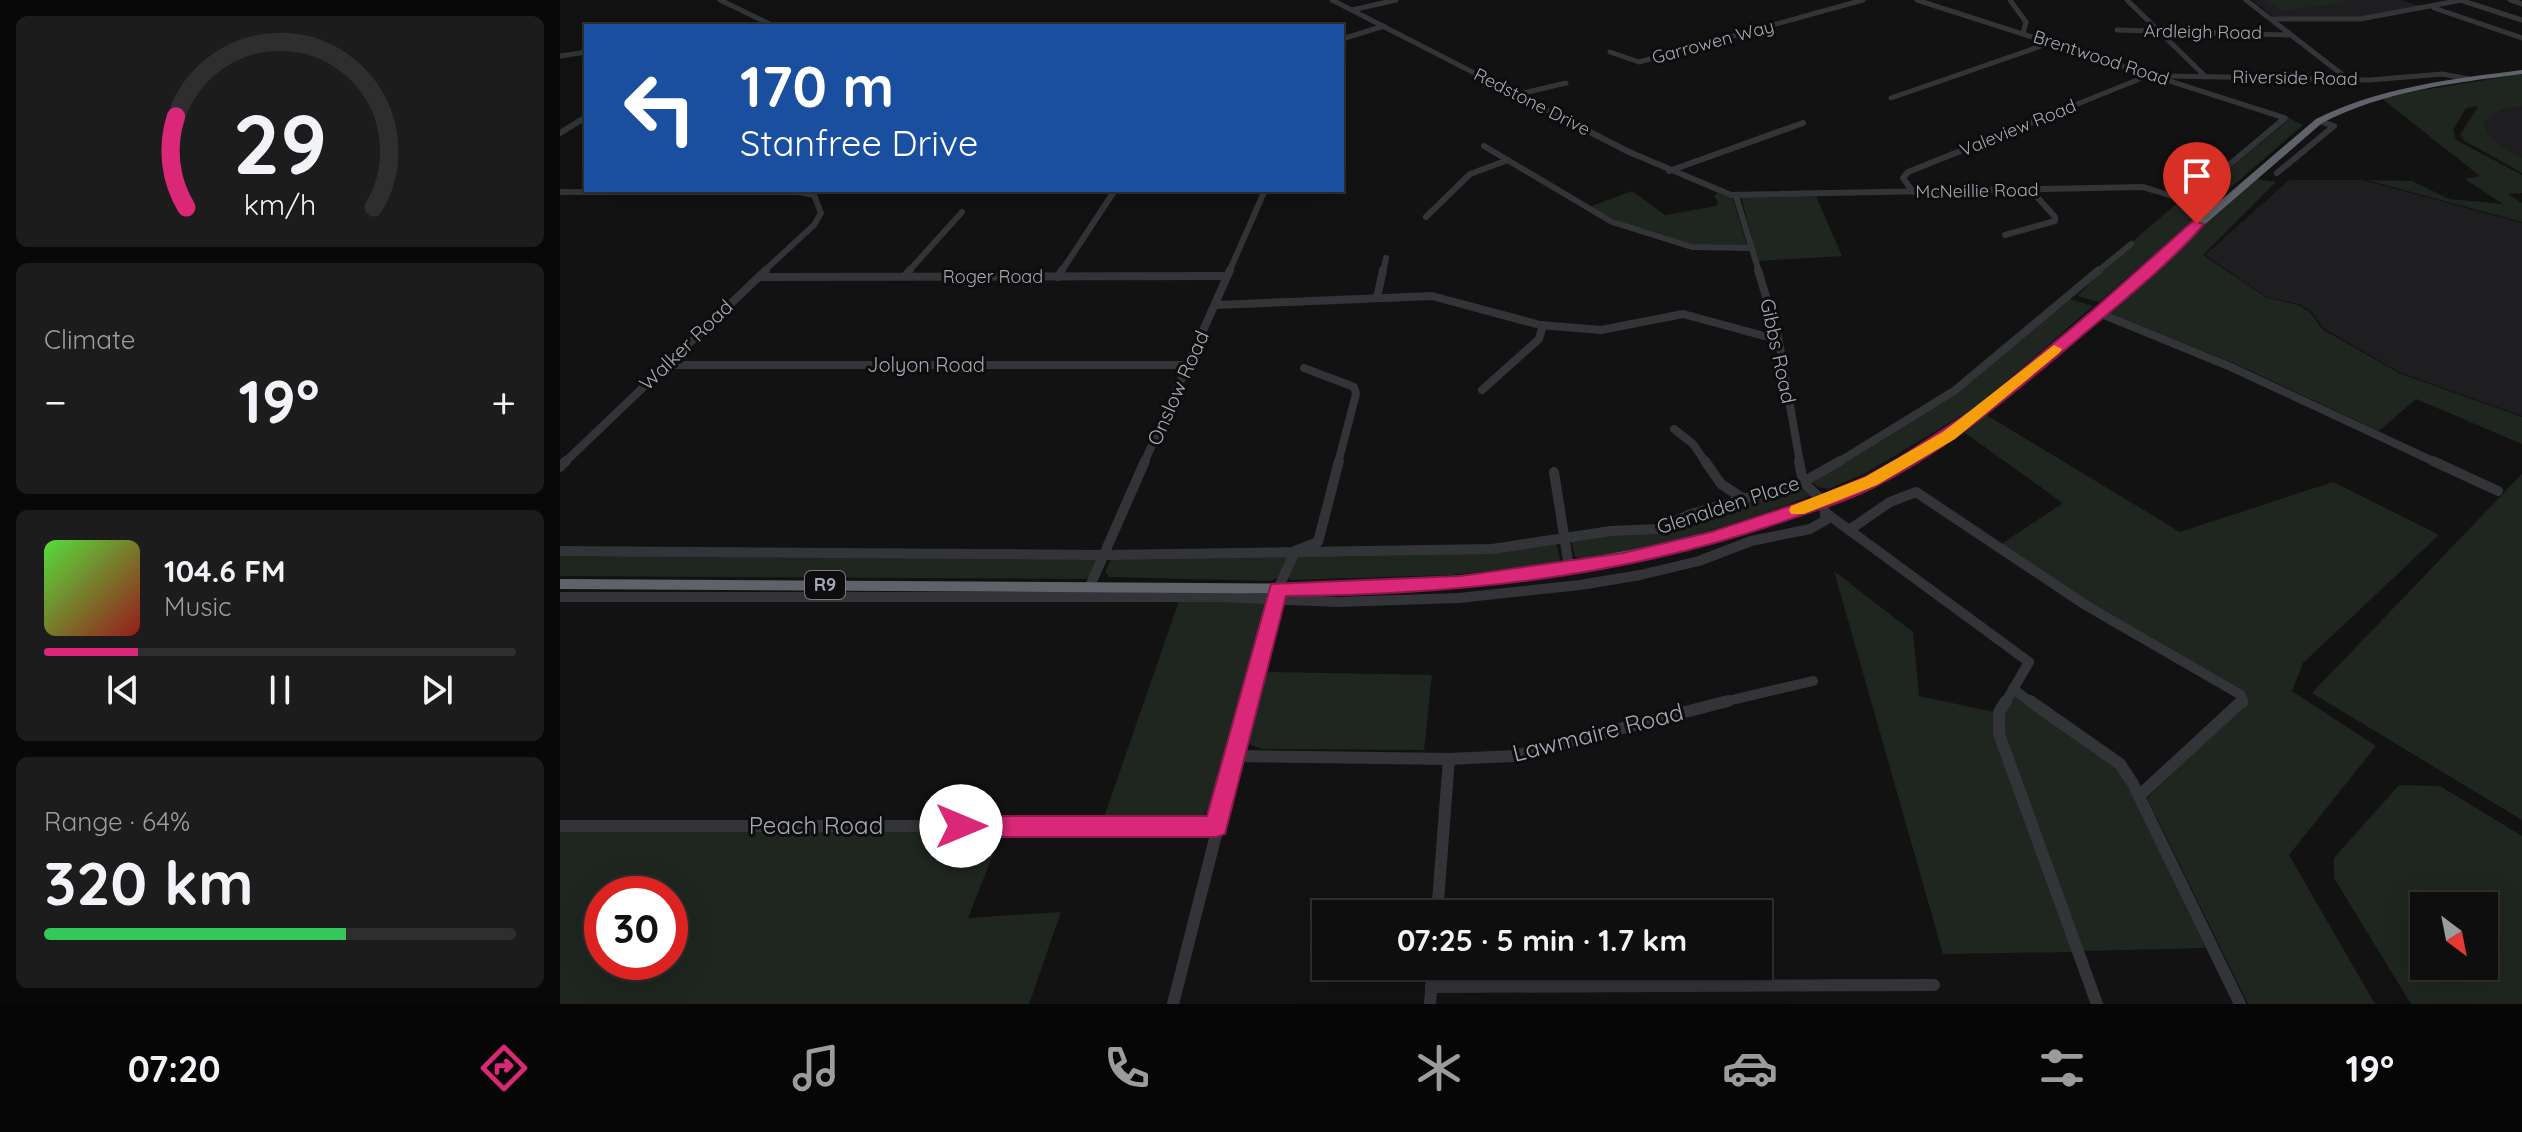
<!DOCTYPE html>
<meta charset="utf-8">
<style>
body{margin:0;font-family:Quicksand,sans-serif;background:#1c1c1c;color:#f1f3f6;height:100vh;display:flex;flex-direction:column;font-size:30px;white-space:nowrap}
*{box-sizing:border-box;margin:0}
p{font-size:26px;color:#9b9c9e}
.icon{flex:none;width:44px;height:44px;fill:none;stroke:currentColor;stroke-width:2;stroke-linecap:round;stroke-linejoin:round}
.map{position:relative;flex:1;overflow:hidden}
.panel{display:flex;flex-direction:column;gap:16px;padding:16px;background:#080808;width:560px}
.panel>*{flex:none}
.hud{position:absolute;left:24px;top:24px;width:760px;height:168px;border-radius:0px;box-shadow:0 8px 32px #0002,0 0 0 2px #2e2e2e;background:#1a4fa0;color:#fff;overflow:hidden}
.needle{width:52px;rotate:148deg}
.tools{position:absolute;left:1850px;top:892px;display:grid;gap:16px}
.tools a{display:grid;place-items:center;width:88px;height:88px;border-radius:0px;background:#0e0e0e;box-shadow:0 8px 32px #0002,0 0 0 2px #2e2e2e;font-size:40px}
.speed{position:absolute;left:24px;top:876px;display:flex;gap:16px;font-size:40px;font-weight:700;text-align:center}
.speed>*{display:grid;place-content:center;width:104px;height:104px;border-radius:50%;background:#0e0e0e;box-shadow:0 8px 32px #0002,0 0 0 2px #2e2e2e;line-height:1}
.speed .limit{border:12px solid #d22;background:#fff;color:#111}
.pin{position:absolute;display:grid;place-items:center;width:68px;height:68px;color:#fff;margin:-82px -34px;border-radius:50% 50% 50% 0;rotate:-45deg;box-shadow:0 0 8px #0007}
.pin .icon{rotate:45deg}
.me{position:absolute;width:88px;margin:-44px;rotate:90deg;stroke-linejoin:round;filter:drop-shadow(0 0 6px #0008)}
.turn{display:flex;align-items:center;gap:28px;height:168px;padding:0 24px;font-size:36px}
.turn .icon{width:104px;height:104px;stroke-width:2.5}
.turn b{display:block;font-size:56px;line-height:68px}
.big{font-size:60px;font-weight:700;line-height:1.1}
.panel .tile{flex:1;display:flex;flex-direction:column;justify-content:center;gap:12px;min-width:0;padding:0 28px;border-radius:12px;background:#1c1c1c}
.panel .dial{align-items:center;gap:0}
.dial svg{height:208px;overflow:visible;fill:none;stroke:#2e2e2e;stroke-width:7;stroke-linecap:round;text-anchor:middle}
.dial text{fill:#f1f3f6;stroke:none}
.song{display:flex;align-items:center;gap:24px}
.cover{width:96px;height:96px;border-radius:12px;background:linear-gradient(135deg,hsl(110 70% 55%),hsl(0 70% 35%))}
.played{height:8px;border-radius:4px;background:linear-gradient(90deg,#db2777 20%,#2e2e2e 20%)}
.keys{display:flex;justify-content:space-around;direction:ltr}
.heat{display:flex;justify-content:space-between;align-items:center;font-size:44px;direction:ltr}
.charge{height:12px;border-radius:6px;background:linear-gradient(90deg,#34c759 64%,#2e2e2e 0)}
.trip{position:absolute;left:752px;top:900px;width:460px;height:80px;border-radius:0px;background:#0e0e0e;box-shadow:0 8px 32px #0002,0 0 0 2px #2e2e2e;font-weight:700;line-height:80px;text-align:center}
.tab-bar{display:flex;height:128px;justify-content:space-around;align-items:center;background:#060606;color:#9b9c9e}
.tab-bar .icon{width:56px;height:56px}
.tab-bar .selected{color:#db2777}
.tab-bar b{font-size:36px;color:#f1f3f6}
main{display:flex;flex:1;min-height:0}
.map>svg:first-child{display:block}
</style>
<main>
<section class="panel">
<div class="tile dial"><svg viewBox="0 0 100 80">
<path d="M14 69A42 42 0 1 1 86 69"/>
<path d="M14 69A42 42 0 0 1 10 34" stroke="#db2777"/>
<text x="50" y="56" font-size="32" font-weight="700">29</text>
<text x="50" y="72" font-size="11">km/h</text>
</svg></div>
<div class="tile"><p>Climate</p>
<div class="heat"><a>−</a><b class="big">19°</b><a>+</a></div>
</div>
<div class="tile">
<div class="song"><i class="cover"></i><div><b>104.6 FM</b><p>Music</p></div></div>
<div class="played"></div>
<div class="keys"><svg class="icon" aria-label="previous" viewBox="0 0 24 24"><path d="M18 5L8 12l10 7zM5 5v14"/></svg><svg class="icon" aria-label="pause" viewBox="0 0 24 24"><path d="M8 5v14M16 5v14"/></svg><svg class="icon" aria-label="next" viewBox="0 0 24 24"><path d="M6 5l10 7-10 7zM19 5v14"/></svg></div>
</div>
<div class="tile"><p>Range · 64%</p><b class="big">320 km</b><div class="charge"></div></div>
</section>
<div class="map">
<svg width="1962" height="1004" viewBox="0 0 1962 1004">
<rect width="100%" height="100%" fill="#121213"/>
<g fill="#1e1e20">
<path d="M1692 0H1842L1862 7 1781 20 1722 18 1713 16Z"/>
<path d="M1962 99V171L1904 141 1900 134 1918 106Z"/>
<path d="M1729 180H1803L1962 223V416L1839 372 1763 328 1752 312 1739 304 1708 298 1645 255Z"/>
</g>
<g fill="#1e261f" fill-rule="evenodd">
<path d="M1702 0H1779L1788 2 1723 11Z"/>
<path d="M1962 74V106C1946 108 1934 110 1924 122 1926 141 1946 149 1962 158V173L1905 141 1902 134 1919 106 1906 108 1893 130 1896 140 1962 175V193L1948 194 1962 203V222L1807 180 1852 181 1889 199 1943 204 1905 179 1920 176 1820 97Z"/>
<path d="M1725 116 1743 125 1653 203 1648 204 1633 199 1727 121Z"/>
<path d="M1695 179 1716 182 1643 255 1707 298 1738 305 1750 312 1762 329 1839 373 1962 417V444L1856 399 1819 431 1676 364 1547 312Z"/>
<path d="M1072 191 1105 215 1157 206 1158 201 1154 196 1157 193 1173 199 1187 245C1140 256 1069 229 1029 207Z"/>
<path d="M1256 196 1282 256 1198 261 1181 197Z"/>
<path d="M1622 199 1646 209 1539 302 1517 296 1572 242Z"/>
<path d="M1510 299 1533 306 1419 405 1306 473 1268 489 1258 487 1251 481 1396 392Z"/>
<path d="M1425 414 1620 532 1773 482 1879 535 1743 663 1732 691 1816 746 1729 855 1815 1004H1688L1587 798 1686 703 1440 545 1503 503 1401 430Z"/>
<path d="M1962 474V820L1752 693Z"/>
<path d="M1238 486 1250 496C1211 512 1050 567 1015 557L1011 539 1120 521Z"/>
<path d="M996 542 1000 560 997 563 891 575 730 580 727 574 732 560 741 553Z"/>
<path d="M0 552 542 556 531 579 0 576Z"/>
<path d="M729 553 719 577 711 581 550 577 545 572 552 557Z"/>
<path d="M1274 571 1353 632 1359 696 1434 712 1514 952 1383 954Z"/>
<path d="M619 601 704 603 708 608 660 797 650 810 639 818 543 820Z"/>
<path d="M703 672 872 675 864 750 702 749 691 745 687 735Z"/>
<path d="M1455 693 1558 765 1646 948 1522 951 1443 735V713Z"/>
<path d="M1839 785 1880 786 1962 836V1004H1851L1774 878V858ZM1864 906H1924V966H1864Z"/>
<path d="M443 829 408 918 501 912 469 1004H0V830ZM42 894H110V962H42Z"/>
</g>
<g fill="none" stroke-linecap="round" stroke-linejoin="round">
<g stroke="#333438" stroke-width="5">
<path d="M160 0 214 26"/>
<path d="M772 0 1008 121"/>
<path d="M1357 0 1725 118 1721 121"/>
<path d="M1450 0 1466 22 1463 33"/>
<path d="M1567 0 1646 77"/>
<path d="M1686 0 1788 79"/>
<path d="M1900 0 1962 20"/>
<path d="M1950 0 1962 4"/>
<path d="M1874 8 1962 38"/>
<path d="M792 10 836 0"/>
<path d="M1711 19H1800L1902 0"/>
<path d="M1557 30 1730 35"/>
<path d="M782 39 824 26"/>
<path d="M1050 52 1079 62 1303 0"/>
<path d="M0 56 26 52"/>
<path d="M1609 76 1810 80 1882 74 1909 79"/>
<path d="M959 94 1006 83"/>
<path d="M1331 98 1490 43"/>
<path d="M19 121 26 117"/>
<path d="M1475 121 1592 74"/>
</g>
<g stroke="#333438" stroke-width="6">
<path d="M1005 119 1069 152 1171 195 1583 187 1654 209"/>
<path d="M0 133 23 119"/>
<path d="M924 146 1052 222 1132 247 1191 248"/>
<path d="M1109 171 1243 123"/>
<path d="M1717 173 1774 126 1759 121"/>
<path d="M0 192H239L254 195 261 213 254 225 203 272"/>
<path d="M1353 192 1343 178 1348 172 1480 119"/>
<path d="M1176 196 1199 272"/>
<path d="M1627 200 1724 119"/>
<path d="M866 217 910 174 948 160"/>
<path d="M1445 235 1495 221V217L1470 189"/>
<path d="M348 272 402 212"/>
<path d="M501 272 555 190"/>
<path d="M669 272 705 190"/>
<path d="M823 272 826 258"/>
<path d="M1537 272 1571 244"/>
</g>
<g stroke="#333438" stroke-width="8">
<path d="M1198 270 1218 336 1240 463"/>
<path d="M345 276 350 270"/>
<path d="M199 277 667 276"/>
<path d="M498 277 502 270"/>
<path d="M817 298 823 270"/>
<path d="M655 305 872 296 980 325 1041 330 1123 314 1208 337 1218 336"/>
<path d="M1539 313 1671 367 1877 463"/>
<path d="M104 365H629"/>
<path d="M744 368 794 387 796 394 778 463"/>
<path d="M922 390 979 339 983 325"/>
<path d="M1114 429 1133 444 1146 463"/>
<path d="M4 463 206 270"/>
<path d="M584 463 670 270"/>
<path d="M1277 463 1394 391 1539 270"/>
</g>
<g stroke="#333438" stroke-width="10">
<path d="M1145 461 1161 484 1184 499"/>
<path d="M1873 461 1938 491"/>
<path d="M0 467 6 461"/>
<path d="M994 472 1009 567"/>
<path d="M1266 513 1469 662 1445 703"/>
<path d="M1289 530 1330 502 1356 492 1527 606 1681 695 1683 703"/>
<path d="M0 551 544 555 932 549 1051 531 1096 529 1131 514 1243 482 1280 461"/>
<path d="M530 586 585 461"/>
<path d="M0 597H656L777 602 899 598 1020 585 1080 575 1139 561 1191 541 1250 529 1266 520 1263 501 1243 482 1239 461"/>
<path d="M1453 689 1472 703"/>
<path d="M689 703 718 589 735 551 758 542 779 461"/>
<path d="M1159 703 1253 681"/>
</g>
<g stroke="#333438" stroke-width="12">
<path d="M1446 701 1439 712V734L1537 1004"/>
<path d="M1470 701 1560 764 1573 784 1680 1004"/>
<path d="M676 756 889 759 954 756 1168 701"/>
<path d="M1579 796 1682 701"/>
<path d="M0 826H656"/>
<path d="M877 914 889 759"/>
<path d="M871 987 1374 985"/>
<path d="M613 1004 690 701"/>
<path d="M870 1004 873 966"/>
</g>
<path fill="#5f6269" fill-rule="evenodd" d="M1962 70V74C1892 83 1825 91 1762 123L1465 380C1418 419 1370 457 1316 485 1278 504 1236 516 1196 529 1068 567 938 585 806 594L0 589V579L806 584C935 574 1063 558 1188 521 1228 509 1270 497 1307 478 1380 441 1441 388 1503 336 1588 264 1671 191 1756 119 1821 87 1891 79 1962 70Z"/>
</g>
<path fill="#db2777" stroke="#8e194d" stroke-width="2" d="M1633 221 1644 224C1612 262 1558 305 1519 338 1456 391 1394 445 1320 484 1287 502 1249 512 1213 525 1056 578 891 595 726 596L665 834 656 837H401L392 834 389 826 392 819 401 816H647L711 584 900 576 1063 553 1151 532 1257 497 1305 477 1339 458 1419 406 1533 310Z"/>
<path fill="#f59e0b" d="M1494 345 1502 349 1499 353 1395 439 1317 485 1244 514H1231L1229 510 1231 506 1305 477 1383 432Z"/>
<g text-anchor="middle" stroke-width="6" stroke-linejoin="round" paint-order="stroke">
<g font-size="18" fill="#a3a9b4" stroke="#0d0d0e">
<text transform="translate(1643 32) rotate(1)" y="6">Ardleigh Road</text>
<text transform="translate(1153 42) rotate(-15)" y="6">Garrowen Way</text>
<text transform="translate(1541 58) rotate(18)" y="6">Brentwood Road</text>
<text transform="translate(1735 78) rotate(1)" y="6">Riverside Road</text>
<text transform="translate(972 102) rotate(27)" y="6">Redstone Drive</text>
<text transform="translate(1458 128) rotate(-22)" y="6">Valeview Road</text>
<text transform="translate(1417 191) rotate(-1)" y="6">McNeillie Road</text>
<text x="433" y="283">Roger Road</text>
</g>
<rect fill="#0d0d0e" stroke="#767a82" stroke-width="2" x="245" y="571" width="40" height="28" rx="6"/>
<g font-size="18" font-weight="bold" fill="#a3a9b4">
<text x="265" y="591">R9</text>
</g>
<g font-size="20" fill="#a3a9b4" stroke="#0d0d0e">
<text transform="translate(126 345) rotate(-44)" y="7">Walker Road</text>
<text transform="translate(1218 351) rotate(78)" y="7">Gibbs Road</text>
<text x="366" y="372">Jolyon Road</text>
<text transform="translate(618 388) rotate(-66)" y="7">Onslow Road</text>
<text transform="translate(1168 505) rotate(-18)" y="7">Glenalden Place</text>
</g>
<g font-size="24" fill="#a3a9b4" stroke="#0d0d0e">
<text transform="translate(1038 733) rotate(-14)" y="8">Lawmaire Road</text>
<text x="256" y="834">Peach Road</text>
</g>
</g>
</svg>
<div class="tools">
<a><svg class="needle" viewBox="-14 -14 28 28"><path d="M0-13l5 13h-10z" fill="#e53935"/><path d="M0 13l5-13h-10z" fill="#9b9c9e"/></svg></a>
</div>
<div class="speed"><div class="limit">30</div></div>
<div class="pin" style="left:1637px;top:224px;background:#d93025"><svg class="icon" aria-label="arrive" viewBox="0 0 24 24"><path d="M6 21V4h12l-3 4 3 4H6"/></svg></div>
<svg class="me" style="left:401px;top:826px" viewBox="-20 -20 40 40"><circle r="19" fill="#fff"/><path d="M0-13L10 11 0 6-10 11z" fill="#db2777"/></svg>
<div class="trip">07:25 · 5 min · 1.7 km</div>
<div class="hud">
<div class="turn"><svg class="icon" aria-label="left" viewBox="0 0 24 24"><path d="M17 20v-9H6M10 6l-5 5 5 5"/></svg><div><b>170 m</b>Stanfree Drive</div></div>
</div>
</div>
</main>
<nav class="tab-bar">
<b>07:20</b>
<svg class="icon selected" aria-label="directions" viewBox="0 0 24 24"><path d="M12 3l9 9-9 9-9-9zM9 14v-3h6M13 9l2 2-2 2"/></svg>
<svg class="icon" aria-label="music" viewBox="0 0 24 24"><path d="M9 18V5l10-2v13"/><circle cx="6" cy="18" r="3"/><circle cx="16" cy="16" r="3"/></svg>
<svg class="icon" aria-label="phone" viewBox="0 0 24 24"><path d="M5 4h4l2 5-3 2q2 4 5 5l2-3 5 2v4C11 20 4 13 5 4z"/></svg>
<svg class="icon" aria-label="climate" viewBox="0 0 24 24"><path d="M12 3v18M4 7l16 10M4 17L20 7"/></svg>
<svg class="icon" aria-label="car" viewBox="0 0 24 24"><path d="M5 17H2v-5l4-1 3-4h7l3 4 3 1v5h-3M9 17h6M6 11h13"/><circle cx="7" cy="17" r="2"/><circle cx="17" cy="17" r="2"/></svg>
<svg class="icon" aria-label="filters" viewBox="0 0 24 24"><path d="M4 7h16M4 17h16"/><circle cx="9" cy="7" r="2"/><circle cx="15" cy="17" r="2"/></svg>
<b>19°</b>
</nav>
